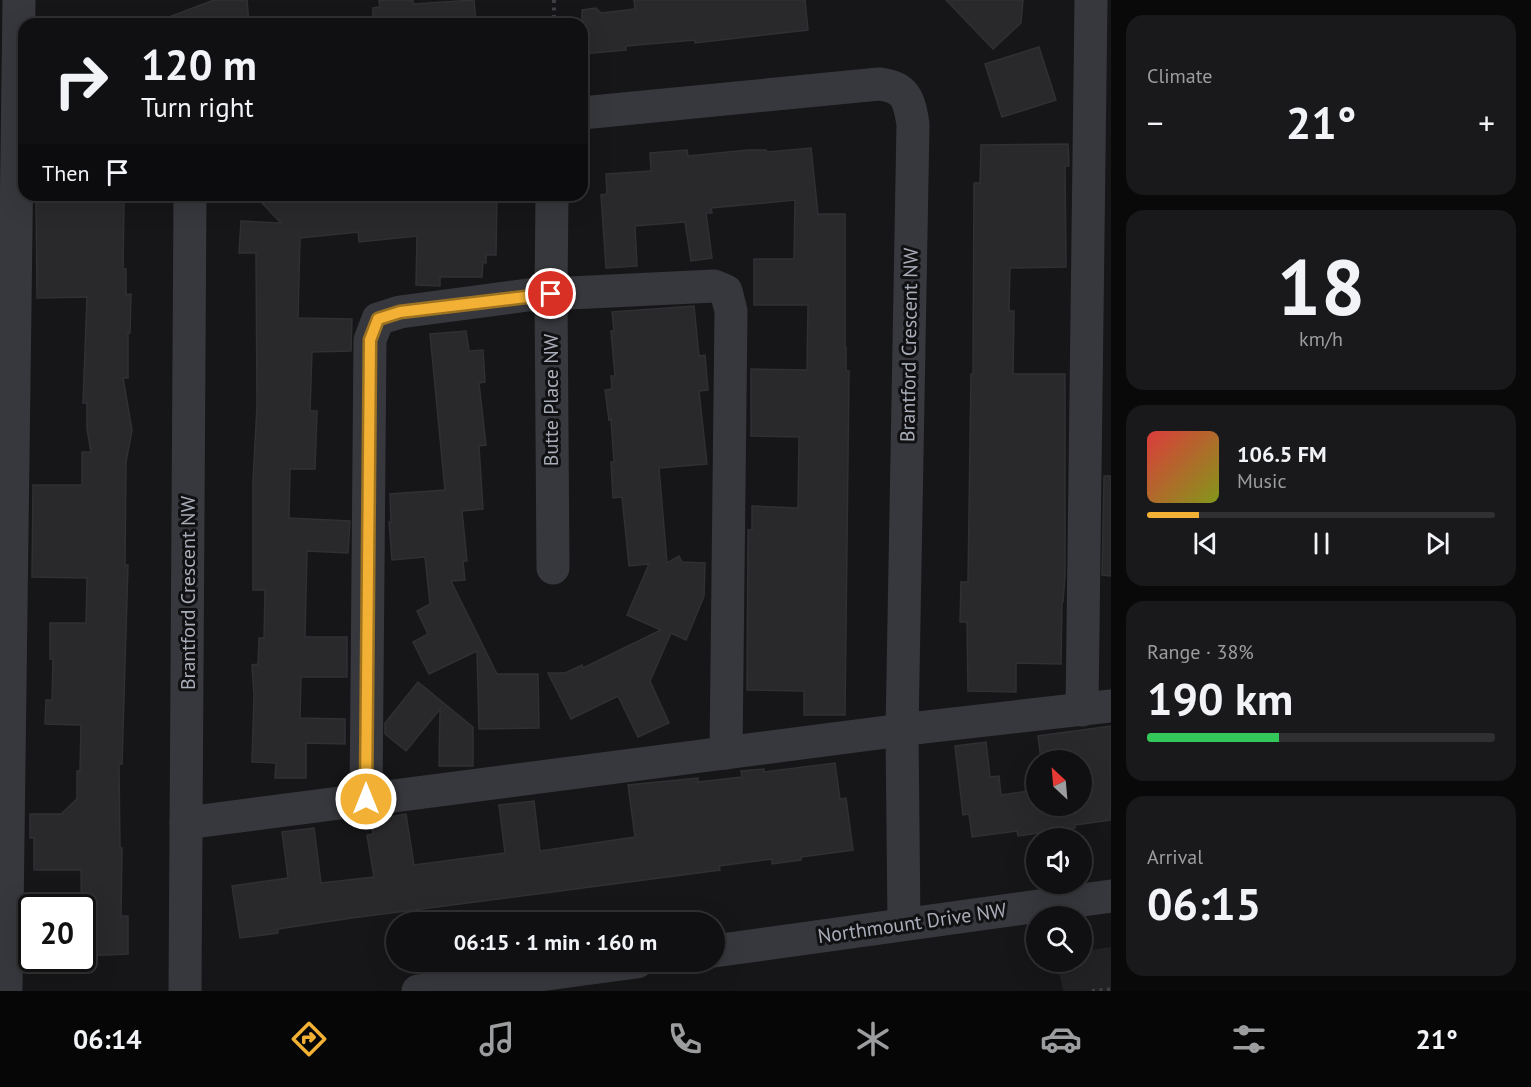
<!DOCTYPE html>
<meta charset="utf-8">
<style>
body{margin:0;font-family:"PT Sans",sans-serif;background:#19191b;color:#f1f3f6;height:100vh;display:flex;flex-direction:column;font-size:22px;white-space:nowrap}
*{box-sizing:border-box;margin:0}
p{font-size:20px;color:#9c9d9f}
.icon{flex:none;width:33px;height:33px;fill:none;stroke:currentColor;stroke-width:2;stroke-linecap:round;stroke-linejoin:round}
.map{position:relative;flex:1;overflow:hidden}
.sheet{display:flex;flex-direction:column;gap:15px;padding:15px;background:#09090a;width:420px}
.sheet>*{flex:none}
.banner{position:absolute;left:18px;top:18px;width:570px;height:183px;border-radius:18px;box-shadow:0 6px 24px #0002,0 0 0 2px #303032;background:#101012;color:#f1f3f6;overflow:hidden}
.needle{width:39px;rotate:334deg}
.buttons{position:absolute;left:1026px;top:750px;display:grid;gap:12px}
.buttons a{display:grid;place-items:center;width:66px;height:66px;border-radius:50%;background:#101012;box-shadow:0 6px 24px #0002,0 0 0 2px #303032;font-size:30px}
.speed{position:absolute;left:18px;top:894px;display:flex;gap:12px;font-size:30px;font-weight:700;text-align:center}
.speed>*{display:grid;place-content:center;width:78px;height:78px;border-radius:50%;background:#101012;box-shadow:0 6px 24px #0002,0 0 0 2px #303032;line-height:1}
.speed .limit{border:3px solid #111;border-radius:9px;background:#fff;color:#111}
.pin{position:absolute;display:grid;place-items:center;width:51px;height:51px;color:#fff;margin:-26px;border:3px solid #fff;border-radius:50%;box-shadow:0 2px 6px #0007}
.me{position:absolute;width:66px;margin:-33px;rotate:0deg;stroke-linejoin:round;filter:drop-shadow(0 0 4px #0008)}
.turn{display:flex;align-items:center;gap:21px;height:126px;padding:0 24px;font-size:27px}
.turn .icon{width:78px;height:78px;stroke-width:2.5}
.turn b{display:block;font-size:42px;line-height:51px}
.then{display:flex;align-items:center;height:57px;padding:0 24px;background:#0003;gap:12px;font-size:22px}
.big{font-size:45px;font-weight:700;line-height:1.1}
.sheet .card{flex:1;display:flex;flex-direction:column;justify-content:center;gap:9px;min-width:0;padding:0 21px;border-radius:18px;background:#19191b}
.sheet .dial{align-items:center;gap:0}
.dial b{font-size:78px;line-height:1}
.song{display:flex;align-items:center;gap:18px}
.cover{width:72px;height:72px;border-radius:9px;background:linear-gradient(135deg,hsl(0 70% 55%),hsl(70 70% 35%))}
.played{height:6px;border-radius:3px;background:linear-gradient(90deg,#f2b134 15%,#303032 15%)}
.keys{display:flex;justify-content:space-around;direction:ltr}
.heat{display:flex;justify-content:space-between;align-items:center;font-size:33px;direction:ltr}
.charge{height:9px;border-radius:4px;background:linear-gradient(90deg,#34c759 38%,#303032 0)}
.trip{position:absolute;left:386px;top:912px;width:339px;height:60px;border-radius:30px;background:#101012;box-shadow:0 6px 24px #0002,0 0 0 2px #303032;font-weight:700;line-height:60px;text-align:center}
.tabs{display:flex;height:96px;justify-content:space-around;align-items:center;background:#060607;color:#9c9d9f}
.tabs .icon{width:42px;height:42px}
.tabs .active{color:#f2b134}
.tabs b{font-size:27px;color:#f1f3f6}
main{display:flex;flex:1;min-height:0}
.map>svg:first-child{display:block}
</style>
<main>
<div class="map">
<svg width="1111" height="991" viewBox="0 0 1111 991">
<rect width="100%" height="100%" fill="#161618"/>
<path fill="#222225" d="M1111 947V991H1063L1057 962H1082V951Z"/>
<g fill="#29292c" stroke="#303034" stroke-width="1.5">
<path d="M214 0H247L249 24H157L156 22Z"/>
<path d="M379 0H413V4L474 0 476 24H373V8L380 7Z"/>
<path d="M634 0H805L808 30 695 43V40L626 46V50L582 54V10L596 8 601 13 635 9Z"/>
<path d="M946 0H1023L1021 23 993 49Z"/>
<path d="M1039 47 1056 100 1002 117 985 64Z"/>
<path d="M1068 144 1069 166H1065L1066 267 1010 268 1009 311H1014L1013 374H1065V575L1063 602H1062L1061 664 1016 663V692L968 691 967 622H960L961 582H968L971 374H973L974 183H980L981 145Z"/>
<path d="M811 148 818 214H845V347H846V371H849L845 715H804V691L747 690 748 530H752V506L798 508 799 437 751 436V369L807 370 808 305H754V259H794L795 200 711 208 712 213H706L712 258 691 261 685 222 635 226 637 266 606 268 601 195 607 194 606 174 651 171 650 153 687 150 688 156 748 150H766L767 152Z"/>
<path d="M321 195H497L496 255H486V263L483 262 482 277H440V286L416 285 417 236 359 242 358 232 300 238 298 318 352 319 351 351 312 352 310 411H317L315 469H290L289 518 350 521 348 553 307 551 305 637H347V677H301L300 718 345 719V744L306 743V778H275L276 763 252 762 254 695 252 665 258 664 259 638H264L265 590H253V481L257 406 256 253H239L241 221 281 223 262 203 321 197Z"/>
<path d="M36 196 124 199 123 269H126V295L131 294 130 333H128V378H123L132 430 126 462 125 565H128L122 764H119L120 848H122L121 916H128V954L82 956 81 870H34V838H30V814H61L77 799V771H80L81 725 45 724 46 700H52L53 659H50V623H86L87 578 32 577 33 485H82V452H91L87 429V403H83L87 297 37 298Z"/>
<path d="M694 306 699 356 705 355 708 390 699 391 707 464 659 468 667 563 679 556 682 562 705 563 704 596 686 640 671 633 650 681 669 723 638 737 618 696 571 719 548 673H565L582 665 583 668 661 630 627 615 649 564 629 566 622 497 613 498 611 462H614L611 419 609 420 605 390 612 389 611 376H615L611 331H614L612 312Z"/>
<path d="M466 331 469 351 483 350 485 382 479 383 486 445 479 446 483 509 462 511 467 561H463L465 580 451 581 497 674H538L539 728 479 729 477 651 429 674 413 642 428 634 417 611 430 604 425 557 392 560 389 522 391 523 390 494 445 490 430 334Z"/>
<path d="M1104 476H1111V576L1102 575Z"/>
<path d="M418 682 473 727V766H439L440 709 406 751 385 734V723Z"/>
<path d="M1111 726V820L1075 825V828L1018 836 1017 831 972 837 969 814 963 815 955 746 986 742 990 777 999 776 1001 795 1036 790V806H1082V760H1041L1038 736Z"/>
<path d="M835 763 840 799 846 798 853 850 801 857V860L772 864V859L719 866 720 870 352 918 278 929V933L240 938 232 886 288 878 282 832 314 828 321 883 374 877 367 835 373 834 371 820 406 814 414 865 505 853 499 805 534 801 540 851 635 837 628 785 698 778V782L742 777 741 771 764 769V772Z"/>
</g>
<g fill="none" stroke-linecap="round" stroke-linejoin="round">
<g stroke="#3d3f44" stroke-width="4" stroke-dasharray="3 4.5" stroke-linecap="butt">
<path d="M554 0V24"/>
<path d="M1092 991 1111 989"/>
</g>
<g stroke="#37383d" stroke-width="33">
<path d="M582 113 879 84C906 87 909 99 913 124L902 731 904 924"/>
<path d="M552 195 551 294 553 568"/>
<path d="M1082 710 1091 0"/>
<path d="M366 799 370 340 378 319 400 312 528 295 714 286 726 291 731 311 726 753"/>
<path d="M186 823 925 727 1111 706"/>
<path d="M714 951 1111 896"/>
<path d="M6 991 19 0"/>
<path d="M185 991 190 195"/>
<path d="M418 991 637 962"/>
</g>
</g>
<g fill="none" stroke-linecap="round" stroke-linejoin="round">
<g stroke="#9d7322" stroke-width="15">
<path id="route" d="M366 799 370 340 378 319 400 312 551 294"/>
</g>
<use href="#route" stroke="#f2b134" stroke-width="10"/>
</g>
<g text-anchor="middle" stroke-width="6" stroke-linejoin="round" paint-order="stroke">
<g font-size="20" fill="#a8adb8" stroke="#111113">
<text transform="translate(909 345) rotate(-89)" y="7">Brantford Crescent NW</text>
<text transform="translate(551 400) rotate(-90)" y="7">Butte Place NW</text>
<text transform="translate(188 593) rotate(-90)" y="7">Brantford Crescent NW</text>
<text transform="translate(912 923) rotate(-8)" y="7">Northmount Drive NW</text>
</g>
</g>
</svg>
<div class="buttons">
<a><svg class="needle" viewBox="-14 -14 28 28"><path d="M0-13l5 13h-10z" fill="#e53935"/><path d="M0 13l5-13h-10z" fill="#9c9d9f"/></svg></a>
<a><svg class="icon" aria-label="sound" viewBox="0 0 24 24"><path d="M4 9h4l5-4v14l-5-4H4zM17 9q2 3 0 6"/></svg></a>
<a><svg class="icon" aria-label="search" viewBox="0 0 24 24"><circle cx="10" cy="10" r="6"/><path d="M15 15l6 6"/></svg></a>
</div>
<div class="speed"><div class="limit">20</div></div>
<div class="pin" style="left:551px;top:294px;background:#d93025"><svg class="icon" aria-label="arrive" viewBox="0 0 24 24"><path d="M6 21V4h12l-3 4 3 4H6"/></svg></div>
<svg class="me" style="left:366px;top:799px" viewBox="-20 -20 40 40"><circle r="17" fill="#f2b134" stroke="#fff" stroke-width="3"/><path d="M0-11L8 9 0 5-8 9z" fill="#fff"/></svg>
<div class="trip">06:15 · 1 min · 160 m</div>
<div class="banner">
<div class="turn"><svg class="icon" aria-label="right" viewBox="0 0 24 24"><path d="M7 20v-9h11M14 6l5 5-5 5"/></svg><div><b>120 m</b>Turn right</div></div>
<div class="then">Then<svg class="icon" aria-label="arrive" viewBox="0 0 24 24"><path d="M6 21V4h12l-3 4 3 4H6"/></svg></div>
</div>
</div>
<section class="sheet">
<div class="card"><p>Climate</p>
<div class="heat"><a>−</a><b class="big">21°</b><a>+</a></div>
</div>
<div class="card dial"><b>18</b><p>km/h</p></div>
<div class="card">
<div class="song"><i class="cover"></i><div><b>106.5 FM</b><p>Music</p></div></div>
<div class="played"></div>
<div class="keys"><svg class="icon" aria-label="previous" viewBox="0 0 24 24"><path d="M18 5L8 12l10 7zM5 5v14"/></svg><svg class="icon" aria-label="pause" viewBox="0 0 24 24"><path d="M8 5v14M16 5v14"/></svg><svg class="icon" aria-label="next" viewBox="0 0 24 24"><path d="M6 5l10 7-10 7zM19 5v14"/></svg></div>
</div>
<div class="card"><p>Range · 38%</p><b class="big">190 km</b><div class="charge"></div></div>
<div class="card"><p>Arrival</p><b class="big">06:15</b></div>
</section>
</main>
<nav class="tabs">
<b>06:14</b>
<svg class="icon active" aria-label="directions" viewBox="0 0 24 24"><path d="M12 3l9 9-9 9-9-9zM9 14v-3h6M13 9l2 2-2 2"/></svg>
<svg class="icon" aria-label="music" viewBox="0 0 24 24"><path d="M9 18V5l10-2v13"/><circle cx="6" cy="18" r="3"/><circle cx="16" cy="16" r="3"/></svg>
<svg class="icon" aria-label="phone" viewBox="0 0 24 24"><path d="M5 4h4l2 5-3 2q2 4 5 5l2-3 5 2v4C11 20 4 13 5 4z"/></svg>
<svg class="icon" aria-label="climate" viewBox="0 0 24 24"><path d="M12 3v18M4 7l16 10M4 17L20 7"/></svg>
<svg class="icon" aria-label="car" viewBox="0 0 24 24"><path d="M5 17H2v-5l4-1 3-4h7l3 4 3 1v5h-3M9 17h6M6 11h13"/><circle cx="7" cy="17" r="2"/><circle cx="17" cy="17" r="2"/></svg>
<svg class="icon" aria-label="filters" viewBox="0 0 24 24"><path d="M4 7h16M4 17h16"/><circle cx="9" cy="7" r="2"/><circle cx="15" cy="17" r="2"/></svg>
<b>21°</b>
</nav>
